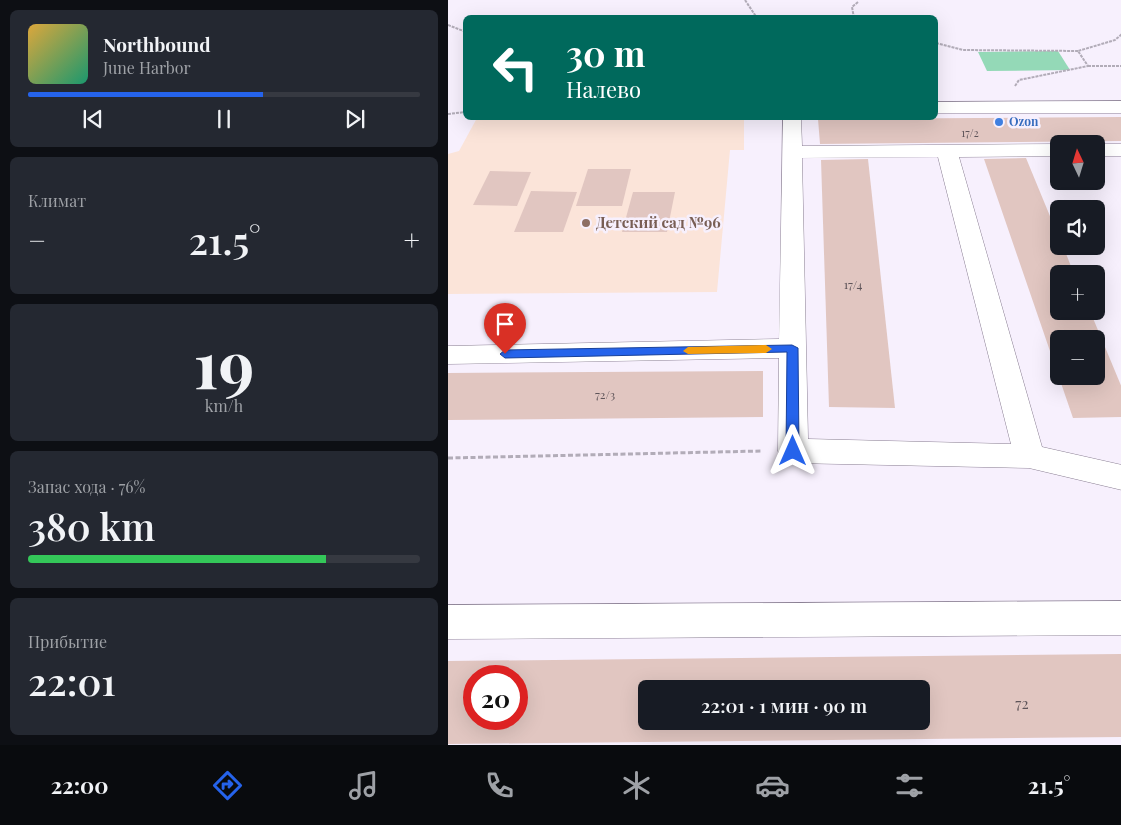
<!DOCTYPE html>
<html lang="ru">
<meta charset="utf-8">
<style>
body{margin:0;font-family:"Playfair Display",serif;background:#242831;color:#f1f3f6;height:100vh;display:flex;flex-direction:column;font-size:19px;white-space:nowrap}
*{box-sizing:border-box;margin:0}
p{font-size:16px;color:#9ea1a6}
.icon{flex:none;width:28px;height:28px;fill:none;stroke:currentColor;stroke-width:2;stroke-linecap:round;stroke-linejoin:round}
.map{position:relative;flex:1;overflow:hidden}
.details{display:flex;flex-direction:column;gap:10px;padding:10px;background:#0d0f14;width:448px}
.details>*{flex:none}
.hud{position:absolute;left:15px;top:15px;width:475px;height:105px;border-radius:8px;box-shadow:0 5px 20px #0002;background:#00695c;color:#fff;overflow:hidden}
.needle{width:32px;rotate:356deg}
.tools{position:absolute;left:602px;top:135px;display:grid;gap:10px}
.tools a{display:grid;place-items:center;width:55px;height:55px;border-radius:8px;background:#171b24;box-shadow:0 5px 20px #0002;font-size:25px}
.speed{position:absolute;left:15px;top:665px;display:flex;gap:10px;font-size:25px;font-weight:700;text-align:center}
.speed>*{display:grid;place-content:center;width:65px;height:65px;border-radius:50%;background:#171b24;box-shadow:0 5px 20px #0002;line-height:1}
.speed .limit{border:8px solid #d22;background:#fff;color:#111}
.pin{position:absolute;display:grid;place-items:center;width:42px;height:42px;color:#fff;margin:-51px -21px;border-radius:50% 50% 50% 0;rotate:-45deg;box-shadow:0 0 5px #0007}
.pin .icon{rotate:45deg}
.me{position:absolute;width:55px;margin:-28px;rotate:0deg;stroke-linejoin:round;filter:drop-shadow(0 0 4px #0008)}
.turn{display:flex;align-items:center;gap:18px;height:105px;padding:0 20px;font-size:22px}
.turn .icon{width:65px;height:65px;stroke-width:2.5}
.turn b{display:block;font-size:35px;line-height:42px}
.big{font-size:38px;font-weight:600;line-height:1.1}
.details .tile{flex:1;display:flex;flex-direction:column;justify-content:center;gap:8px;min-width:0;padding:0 18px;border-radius:8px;background:#242831}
.details .dial{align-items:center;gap:0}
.dial b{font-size:65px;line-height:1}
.song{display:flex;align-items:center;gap:15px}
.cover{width:60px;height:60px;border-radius:8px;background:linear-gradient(135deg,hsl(40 70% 55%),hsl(160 70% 35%))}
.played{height:5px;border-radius:2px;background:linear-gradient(90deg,#2563eb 60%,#363941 60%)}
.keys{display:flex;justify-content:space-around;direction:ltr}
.heat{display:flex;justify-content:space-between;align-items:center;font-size:28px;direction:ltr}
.charge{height:8px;border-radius:4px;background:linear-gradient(90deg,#34c759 76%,#363941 0)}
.trip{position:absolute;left:190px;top:680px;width:292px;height:50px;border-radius:8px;background:#171b24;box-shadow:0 5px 20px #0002;font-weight:600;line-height:50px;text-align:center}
.tabs{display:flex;height:80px;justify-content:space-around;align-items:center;background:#090b0e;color:#9ea1a6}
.tabs .icon{width:35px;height:35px}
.tabs .selected{color:#2563eb}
.tabs b{font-size:22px;color:#f1f3f6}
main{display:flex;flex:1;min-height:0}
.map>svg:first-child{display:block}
</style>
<main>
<section class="details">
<div class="tile">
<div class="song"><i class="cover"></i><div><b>Northbound</b><p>June Harbor</p></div></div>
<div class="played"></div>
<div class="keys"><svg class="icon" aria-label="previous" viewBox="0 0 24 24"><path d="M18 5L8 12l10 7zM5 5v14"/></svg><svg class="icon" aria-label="pause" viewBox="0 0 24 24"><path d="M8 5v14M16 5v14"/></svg><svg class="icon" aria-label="next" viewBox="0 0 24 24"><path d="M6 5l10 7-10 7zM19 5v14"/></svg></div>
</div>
<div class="tile"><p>Климат</p>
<div class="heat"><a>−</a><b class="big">21.5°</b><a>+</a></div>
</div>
<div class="tile dial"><b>19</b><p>km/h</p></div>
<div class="tile"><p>Запас хода · 76%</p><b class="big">380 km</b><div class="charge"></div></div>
<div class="tile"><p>Прибытие</p><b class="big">22:01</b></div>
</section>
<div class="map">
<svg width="674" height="745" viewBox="0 0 674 745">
<rect width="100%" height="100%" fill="#f7f0fd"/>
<path fill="#fbe4d9" d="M29 118H296V150H282L269 292 0 294V154L11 151Z"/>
<path fill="#94d9b7" d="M610 51 622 70 539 71 530 52Z"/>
<g fill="#e1c6c1" fill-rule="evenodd">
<path d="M674 117V141L572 142 372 144 370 119Z"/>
<path d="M578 158 611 238V246H615L626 274H611V311H642L674 388V417L625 418 536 159ZM611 339H649V376H611Z"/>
<path d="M420 159 447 408 381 407 373 160Z"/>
<path d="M140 169H183L174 206H128Z"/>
<path d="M42 171 83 172 69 206 25 205Z"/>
<path d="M83 191 129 192 115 232H66Z"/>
<path d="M185 192H227L219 232H174Z"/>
<path d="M315 371V417L0 420V373Z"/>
<path d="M674 654V737L0 744V661ZM26 676H69V719H26ZM199 689H474V721H199Z"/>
</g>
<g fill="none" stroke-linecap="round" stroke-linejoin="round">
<g stroke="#8a7f93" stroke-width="1">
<g id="minor">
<path d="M674 101V113H488V102Z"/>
<path d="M335 118H353L354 146 611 144V156L511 157 594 447 674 465V490L581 468 345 463 334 459 330 451 331 358 0 364V346L331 339ZM490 157 563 444 360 439 354 158Z"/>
<rect x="649" y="144" width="25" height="12"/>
<path d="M674 601V635L0 639V605Z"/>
</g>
</g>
<g stroke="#b2acb8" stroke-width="2" stroke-dasharray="3 1" stroke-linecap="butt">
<path d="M297 0 309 18"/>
<path d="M406 18 404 7 410 2"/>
<path d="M0 25 18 32"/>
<path d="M488 43 515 50 630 51"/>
<path d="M640 66H674"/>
<path d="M567 86 571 80 640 66 630 51 667 40 674 34"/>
<path d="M0 114 18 112"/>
</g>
<path stroke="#b2acb8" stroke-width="3" stroke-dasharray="5 2.5" stroke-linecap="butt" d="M0 458 314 451"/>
<use href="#minor" fill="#fff" fill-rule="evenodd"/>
</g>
<path fill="#2563eb" stroke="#184099" d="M344 345 350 348 351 451 349 454H340L338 451 339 352 57 358 52 354 57 350Z"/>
<path fill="#f59e0b" d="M318 345 324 349 318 353 240 354 235 351 240 347Z"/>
<circle fill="#3f7fe0" stroke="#f7f0fd" stroke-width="2" cx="551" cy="122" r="5"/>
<circle fill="#8d6e63" stroke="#f7f0fd" stroke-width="2" cx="138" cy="223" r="5"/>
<g text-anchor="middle" stroke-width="5" stroke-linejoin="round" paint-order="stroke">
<g font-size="11" fill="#5e5459">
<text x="522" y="137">17/2</text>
</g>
<g font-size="12" font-weight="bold" fill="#366cbe" stroke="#f7f0fd" text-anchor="start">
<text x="561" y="126">Ozon</text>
</g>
<g font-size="12" fill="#5e5459">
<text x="405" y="289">17/4</text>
<text x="157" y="399">72/3</text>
</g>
<g font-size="15" font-weight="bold" fill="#785e54" stroke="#f7f0fd" text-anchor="start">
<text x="148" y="228">Детский сад №96</text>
</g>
<g font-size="15" fill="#5e5459">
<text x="574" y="709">72</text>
</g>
</g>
</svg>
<div class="tools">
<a><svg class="needle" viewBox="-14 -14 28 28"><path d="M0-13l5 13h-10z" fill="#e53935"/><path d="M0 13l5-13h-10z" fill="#9ea1a6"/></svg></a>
<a><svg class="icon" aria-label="sound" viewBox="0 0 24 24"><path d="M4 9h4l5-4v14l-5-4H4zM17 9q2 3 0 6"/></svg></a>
<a>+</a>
<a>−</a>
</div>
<div class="speed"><div class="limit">20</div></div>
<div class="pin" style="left:57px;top:354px;background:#d93025"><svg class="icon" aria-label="arrive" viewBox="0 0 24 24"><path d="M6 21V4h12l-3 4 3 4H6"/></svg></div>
<svg class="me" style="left:345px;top:451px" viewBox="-20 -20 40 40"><path d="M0-17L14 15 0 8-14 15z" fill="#2563eb" stroke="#fff" stroke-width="4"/></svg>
<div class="trip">22:01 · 1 мин · 90 m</div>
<div class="hud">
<div class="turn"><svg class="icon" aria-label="left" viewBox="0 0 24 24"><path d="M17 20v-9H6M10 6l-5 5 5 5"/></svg><div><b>30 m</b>Налево</div></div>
</div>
</div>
</main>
<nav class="tabs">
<b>22:00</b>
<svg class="icon selected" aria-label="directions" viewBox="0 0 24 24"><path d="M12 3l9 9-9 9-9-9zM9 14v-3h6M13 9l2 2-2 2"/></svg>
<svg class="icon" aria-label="music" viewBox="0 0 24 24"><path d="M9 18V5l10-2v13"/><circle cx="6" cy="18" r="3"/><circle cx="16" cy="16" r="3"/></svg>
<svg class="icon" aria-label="phone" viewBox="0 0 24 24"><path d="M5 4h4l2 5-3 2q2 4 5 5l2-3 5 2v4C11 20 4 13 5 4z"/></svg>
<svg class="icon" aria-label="climate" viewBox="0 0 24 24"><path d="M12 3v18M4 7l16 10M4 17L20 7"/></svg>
<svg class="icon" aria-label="car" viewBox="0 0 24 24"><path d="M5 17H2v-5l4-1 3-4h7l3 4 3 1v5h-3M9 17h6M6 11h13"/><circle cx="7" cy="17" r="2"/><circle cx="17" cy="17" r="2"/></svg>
<svg class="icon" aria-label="filters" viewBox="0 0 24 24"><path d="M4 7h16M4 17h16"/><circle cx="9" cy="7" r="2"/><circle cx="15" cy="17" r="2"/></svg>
<b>21.5°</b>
</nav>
